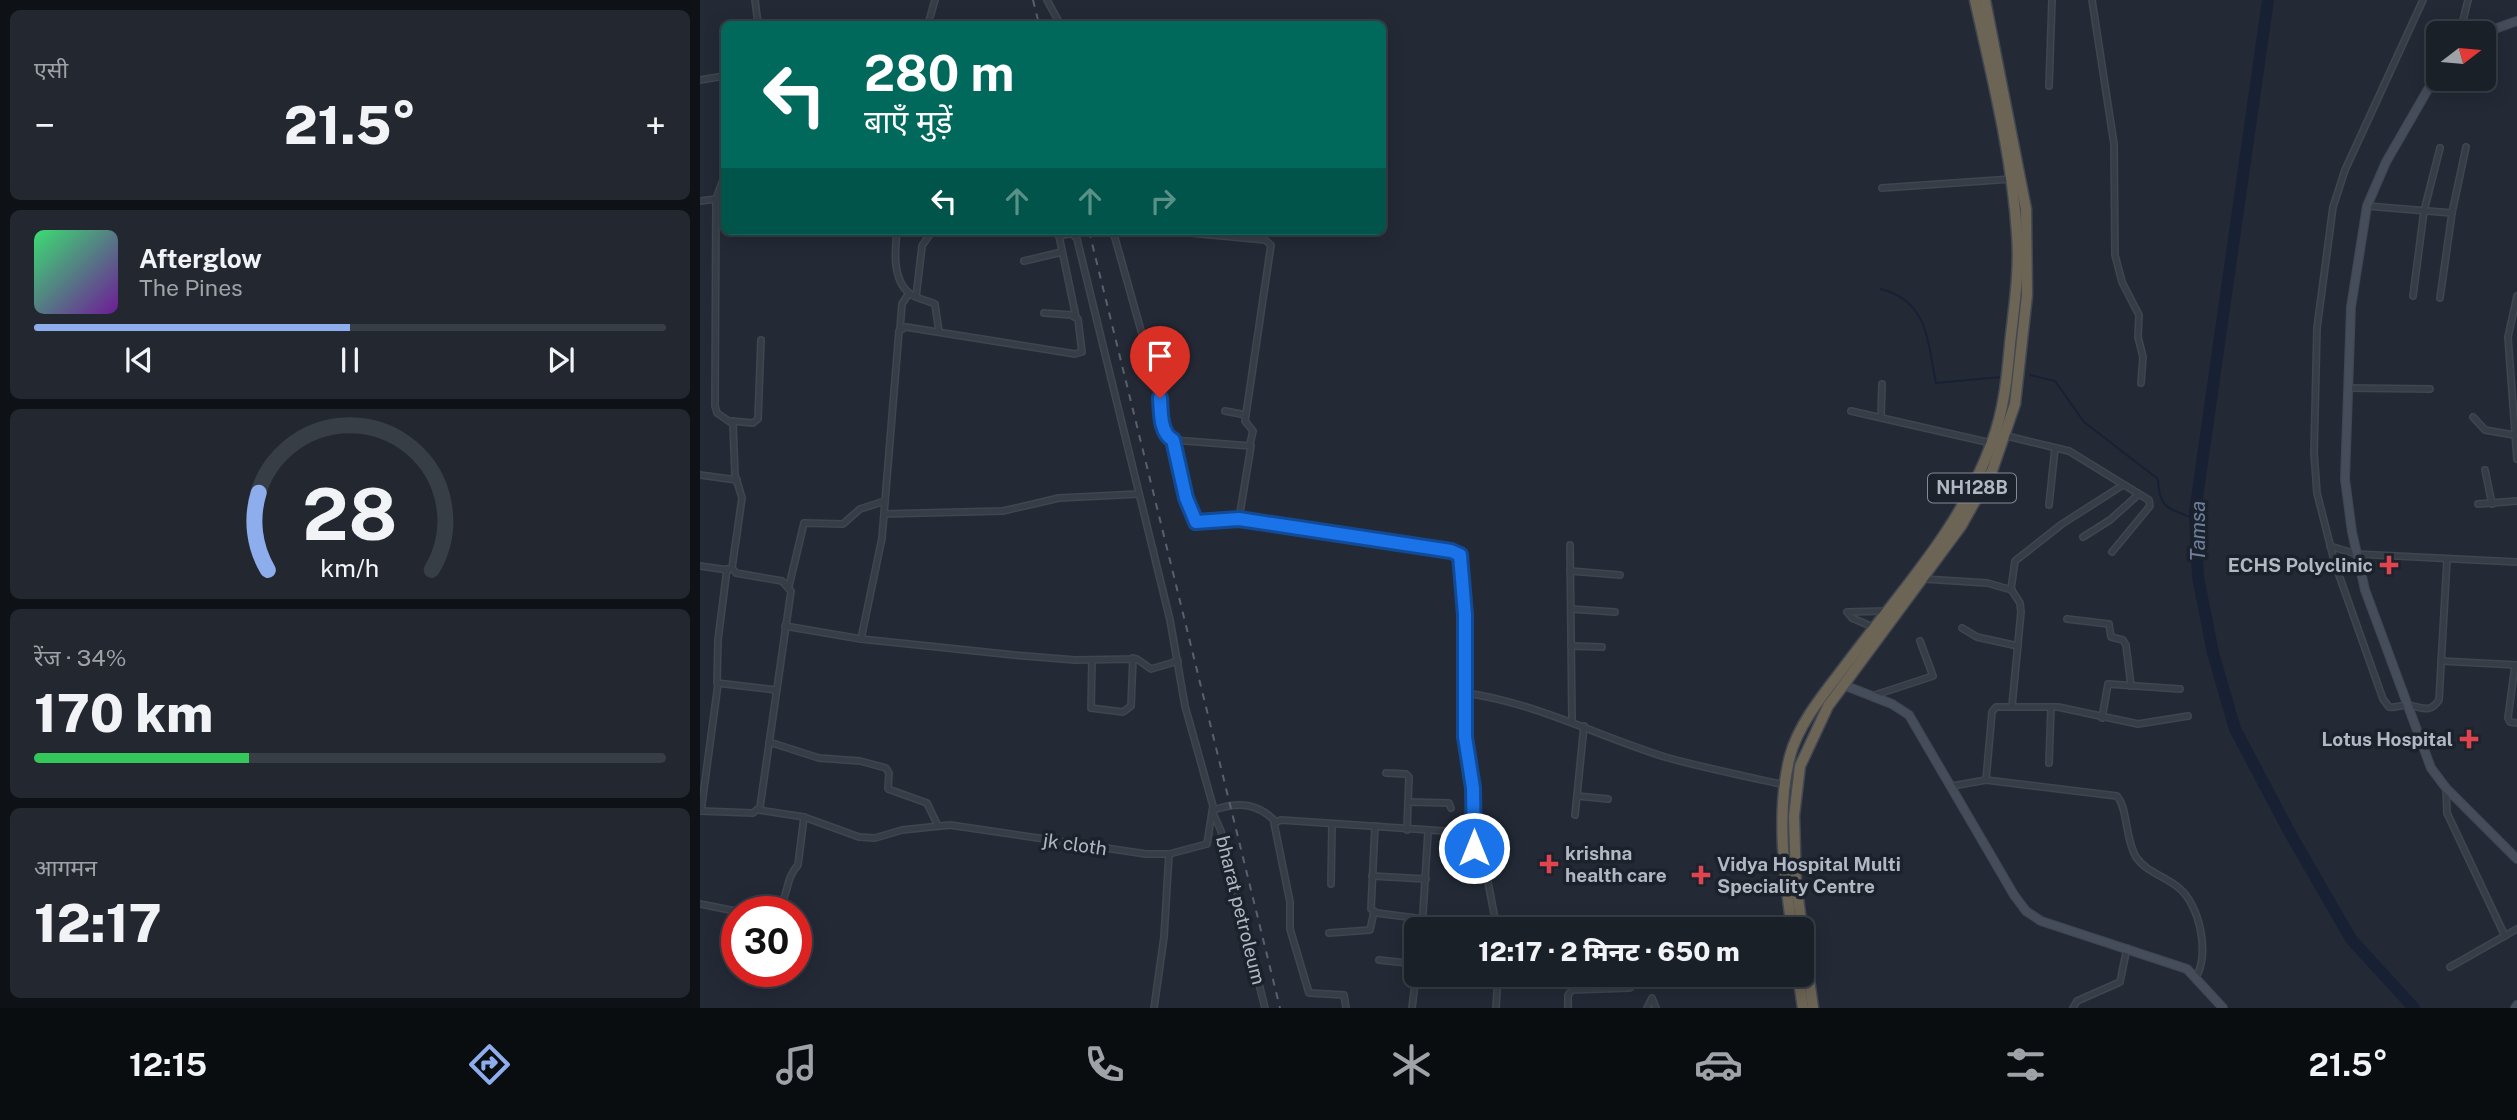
<!DOCTYPE html>
<html lang="hi">
<meta charset="utf-8">
<style>
body{margin:0;font-family:"Public Sans","Noto Sans Devanagari",sans-serif;background:#232830;color:#f1f3f6;height:100vh;display:flex;flex-direction:column;font-size:26px;white-space:nowrap}
*{box-sizing:border-box;margin:0}
p{font-size:23px;color:#9fa3a8}
.icon{flex:none;width:38px;height:38px;fill:none;stroke:currentColor;stroke-width:2;stroke-linecap:round;stroke-linejoin:round}
.map{position:relative;flex:1;overflow:hidden}
.sheet{display:flex;flex-direction:column;gap:10px;padding:10px;background:#0e1216;width:700px}
.sheet>*{flex:none}
.hud{position:absolute;left:21px;top:21px;width:665px;height:214px;border-radius:10px;box-shadow:0 4px 18px #0003,0 0 0 2px #383e45;background:#00695c;color:#fff;overflow:hidden}
.needle{width:46px;rotate:74deg}
.fabs{position:absolute;left:1726px;top:21px;display:grid;gap:14px}
.fabs a{display:grid;place-items:center;width:70px;height:70px;border-radius:10px;background:#1a2028;box-shadow:0 4px 18px #0003,0 0 0 2px #383e45;font-size:35px}
.speed{position:absolute;left:21px;top:896px;display:flex;gap:14px;font-size:35px;font-weight:700;text-align:center}
.speed>*{display:grid;place-content:center;width:91px;height:91px;border-radius:50%;background:#1a2028;box-shadow:0 4px 18px #0003,0 0 0 2px #383e45;line-height:1}
.speed .limit{border:10px solid #d22;background:#fff;color:#111}
.pin{position:absolute;display:grid;place-items:center;width:60px;height:60px;color:#fff;margin:-72px -30px;border-radius:50% 50% 50% 0;rotate:-45deg;box-shadow:0 0 7px #0007}
.pin .icon{rotate:45deg}
.me{position:absolute;width:77px;margin:-38px;rotate:0deg;stroke-linejoin:round;filter:drop-shadow(0 0 5px #0008)}
.turn{display:flex;align-items:center;gap:24px;height:147px;padding:0 28px;font-size:32px}
.turn .icon{width:91px;height:91px;stroke-width:2.5}
.turn b{display:block;font-size:49px;line-height:60px}
.lanes{display:flex;align-items:center;height:66px;padding:0 28px;background:#0003;justify-content:center;gap:35px;direction:ltr}
.lanes .off{opacity:.35}
.big{font-size:52px;font-weight:800;line-height:1.1}
.sheet .widget{flex:1;display:flex;flex-direction:column;justify-content:center;gap:10px;min-width:0;padding:0 24px;border-radius:10px;background:#232830}
.sheet .dial{align-items:center;gap:0}
.dial svg{height:182px;overflow:visible;fill:none;stroke:#383e45;stroke-width:7;stroke-linecap:round;text-anchor:middle}
.dial text{fill:#f1f3f6;stroke:none}
.song{display:flex;align-items:center;gap:21px}
.cover{width:84px;height:84px;border-radius:10px;background:linear-gradient(135deg,hsl(140 70% 55%),hsl(280 70% 35%))}
.played{height:7px;border-radius:4px;background:linear-gradient(90deg,#8eadec 50%,#383e45 50%)}
.keys{display:flex;justify-content:space-around;direction:ltr}
.heat{display:flex;justify-content:space-between;align-items:center;font-size:38px;direction:ltr}
.charge{height:10px;border-radius:5px;background:linear-gradient(90deg,#34c759 34%,#383e45 0)}
.trip{position:absolute;left:704px;top:917px;width:410px;height:70px;border-radius:10px;background:#1a2028;box-shadow:0 4px 18px #0003,0 0 0 2px #383e45;font-weight:800;line-height:70px;text-align:center}
.dock{display:flex;height:112px;justify-content:space-around;align-items:center;background:#0a0d10;color:#9fa3a8}
.dock .icon{width:49px;height:49px}
.dock .on{color:#8eadec}
.dock b{font-size:32px;color:#f1f3f6}
main{display:flex;flex:1;min-height:0}
.map>svg:first-child{display:block}
</style>
<main>
<section class="sheet">
<div class="widget"><p>एसी</p>
<div class="heat"><a>−</a><b class="big">21.5°</b><a>+</a></div>
</div>
<div class="widget">
<div class="song"><i class="cover"></i><div><b>Afterglow</b><p>The Pines</p></div></div>
<div class="played"></div>
<div class="keys"><svg class="icon" aria-label="previous" viewBox="0 0 24 24"><path d="M18 5L8 12l10 7zM5 5v14"/></svg><svg class="icon" aria-label="pause" viewBox="0 0 24 24"><path d="M8 5v14M16 5v14"/></svg><svg class="icon" aria-label="next" viewBox="0 0 24 24"><path d="M6 5l10 7-10 7zM19 5v14"/></svg></div>
</div>
<div class="widget dial"><svg viewBox="0 0 100 80">
<path d="M14 69A42 42 0 1 1 86 69"/>
<path d="M14 69A42 42 0 0 1 10 35" stroke="#8eadec"/>
<text x="50" y="56" font-size="32" font-weight="700">28</text>
<text x="50" y="72" font-size="11">km/h</text>
</svg></div>
<div class="widget"><p>रेंज · 34%</p><b class="big">170 km</b><div class="charge"></div></div>
<div class="widget"><p>आगमन</p><b class="big">12:17</b></div>
</section>
<div class="map">
<svg width="1817" height="1008" viewBox="0 0 1817 1008">
<rect width="100%" height="100%" fill="#232a36"/>
<g fill="none" stroke-linecap="round" stroke-linejoin="round">
<g stroke="#182133" stroke-width="2">
<path d="M1181 289C1229 302 1227 341 1236 383L1301 377"/>
<path d="M1330 375 1355 381 1384 422 1458 479C1459 510 1469 508 1495 519"/>
</g>
<path stroke="#182133" stroke-width="12" d="M1568 0 1495 512 1498 577 1513 653 1535 729 1591 835 1651 939 1714 1008"/>
<g stroke="#404650" stroke-width="8">
<g id="street">
<path d="M55 0 58 24"/>
<path d="M347 0 360 24"/>
<path d="M1392 0 1414 144 1415 255 1422 282 1439 315 1438 337 1443 357 1441 383"/>
<path d="M1723 0 1645 170 1633 207 1617 328 1614 453 1617 493 1635 564 1683 699 1689 707C1696 708 1701 705 1707 705 1721 706 1729 715 1739 700L1747 560"/>
<path d="M228 24 235 0"/>
<path d="M1760 33 1768 0"/>
<path d="M0 80 24 76"/>
<path d="M1349 86 1352 0"/>
<path d="M1182 188 1312 179"/>
<path d="M0 201 16 199"/>
<path d="M1667 206 1752 213"/>
<path d="M197 231C195 250 192 279 209 293 216 299 227 300 235 304L239 332"/>
<path d="M358 231 376 317"/>
<path d="M413 231 460 398 466 434 473 440 551 446 539 519"/>
<path d="M469 231 565 240 571 245 545 421 553 431 550 444"/>
<path d="M324 261 362 252"/>
<path d="M1713 296 1724 211 1740 148"/>
<path d="M1817 296 1808 337 1817 459"/>
<path d="M216 297 222 246 232 231"/>
<path d="M1740 298 1752 213 1766 147"/>
<path d="M200 329 202 304 209 293"/>
<path d="M1649 388 1730 389"/>
<path d="M525 411 546 415"/>
<path d="M1151 411 1291 443"/>
<path d="M1181 417 1182 384"/>
<path d="M1773 417 1785 430 1814 435"/>
<path d="M31 421 53 423 58 419 61 340"/>
<path d="M1307 436 1369 451 1439 494 1410 520 1383 537"/>
<path d="M473 440 486 498 496 522 539 519 751 551 760 555 765 615V737L773 788 774 855 787 877 797 929"/>
<path d="M1785 470 1792 504"/>
<path d="M0 475 37 480"/>
<path d="M1778 504 1817 501"/>
<path d="M1349 505 1355 448"/>
<path d="M184 514 303 511 359 498 439 494"/>
<path d="M870 545 872 721"/>
<path d="M1630 546 1656 554 1817 562"/>
<path d="M1412 552 1450 506 1449 500 1439 494"/>
<path d="M0 566 28 570"/>
<path d="M27 569 18 640 17 683 76 690"/>
<path d="M870 571 920 575"/>
<path d="M1224 579 1287 583 1312 590"/>
<path d="M89 586 104 523 143 524 160 509 185 501"/>
<path d="M871 609 915 612"/>
<path d="M1367 619 1409 624 1411 637 1423 640 1426 645 1431 686"/>
<path d="M85 626 161 639 314 655 375 660 437 659 451 669 478 661"/>
<path d="M1173 627 1152 618 1147 612 1186 611"/>
<path d="M1262 628 1277 637 1318 646"/>
<path d="M161 639 182 538 199 331 206 327 375 354 382 352 378 319 371 315 344 313"/>
<path d="M871 646 902 647"/>
<path d="M392 660 391 708 423 712 431 706 433 658"/>
<path d="M1741 661 1817 665"/>
<path d="M1815 665 1808 718 1810 722 1817 723"/>
<path d="M766 693C836 703 898 736 965 757 1004 768 1045 776 1085 785"/>
<path d="M1172 696 1233 676 1220 641"/>
<path d="M1312 706 1321 612 1320 603 1311 589 1315 561 1362 524 1423 485"/>
<path d="M1402 718 1408 684 1480 689"/>
<path d="M69 742 119 758 160 761 186 768 189 773 188 789 227 803 238 826"/>
<path d="M1349 763 1351 707"/>
<path d="M686 773 706 774 709 777 707 830"/>
<path d="M1286 780 1292 712 1296 707H1358L1438 724 1488 716"/>
<path d="M1252 786 1286 780 1417 796C1428 809 1425 839 1436 857 1445 871 1466 877 1479 888 1500 905 1510 955 1496 977"/>
<path d="M1746 788 1747 813 1805 936"/>
<path d="M877 796 908 799"/>
<path d="M708 802 749 803 751 808"/>
<path d="M59 810 104 817 159 837 175 838 202 830 250 825 446 854H469L507 844 513 806 485 706 470 620 377 239 372 233 359 236"/>
<path d="M513 810C538 802 557 802 576 822"/>
<path d="M0 811 53 813 60 807 91 591 82 581 36 573 32 568 42 498 35 475 33 424 17 413 15 406 16 199 24 177"/>
<path d="M1 811 18 684"/>
<path d="M513 813 521 831 565 1008"/>
<path d="M875 815 884 726"/>
<path d="M675 826 671 909 677 913 723 919"/>
<path d="M672 876 726 879"/>
<path d="M631 884 632 824"/>
<path d="M0 904 40 912"/>
<path d="M75 912C90 897 84 880 98 865L104 817"/>
<path d="M722 929 728 832"/>
<path d="M629 933 670 930 674 912"/>
<path d="M679 960 716 964"/>
<path d="M1750 967 1817 929"/>
<path d="M454 1008 464 937 469 854"/>
<path d="M646 1008 644 995 609 993 590 929V902L574 823 581 820 774 833"/>
<path d="M712 1008 716 975"/>
<path d="M796 1008 798 975"/>
<path d="M868 1008V995L872 990 930 988"/>
<path d="M947 1008 952 998 956 1008"/>
<path d="M1373 1008 1377 1001 1420 982 1427 948"/>
</g>
</g>
<g stroke="#404650" stroke-width="10">
<g id="secondary">
<path d="M1783 33 1817 21"/>
<path d="M1738 72 1686 162 1667 206 1651 307 1645 479 1652 532 1665 590 1731 768 1746 788 1817 859"/>
<path d="M1141 684 1192 704 1209 715 1314 895 1326 911 1341 921 1487 969 1523 1008"/>
<path d="M1815 1008 1817 1005"/>
</g>
</g>
<g stroke="#414752" stroke-width="13">
<g id="highway">
<path d="M1092 929C1084 873 1076 811 1090 756 1099 722 1127 690 1148 662 1201 591 1262 527 1292 442 1304 410 1307 378 1310 344 1314 307 1320 270 1317 234 1312 155 1292 77 1275 0"/>
<path d="M1098 975 1103 1008"/>
<path d="M1113 1008 1096 884 1094 816 1100 766 1128 706 1261 526 1292 471 1315 404 1327 295 1326 209 1285 0"/>
</g>
</g>
<use href="#street" stroke="#373d47" stroke-width="5"/>
<use href="#secondary" stroke="#454c5a" stroke-width="8"/>
<use href="#highway" stroke="#6c6454" stroke-width="10"/>
<g stroke="#59606e" stroke-width="2" stroke-dasharray="7 7" stroke-linecap="butt">
<path d="M333 0 339 24"/>
<path d="M389 231 580 1008"/>
</g>
</g>
<g fill="none" stroke-linecap="round" stroke-linejoin="round">
<g stroke="#114b97" stroke-width="18">
<path id="route" d="M460 398C461 413 460 433 473 440L486 498 496 522 539 519 751 551 760 555 765 615V737L773 788 774 848"/>
</g>
<use href="#route" stroke="#1a73e8" stroke-width="12"/>
</g>
<g fill="#e0444e" stroke="#1c222c" stroke-width="2.5">
<path d="M1685.5 554.5h7v7h7v7h-7v7h-7v-7h-7v-7h7z"/>
<path d="M1765.5 728.5h7v7h7v7h-7v7h-7v-7h-7v-7h7z"/>
<path d="M845.5 853.5h7v7h7v7h-7v7h-7v-7h-7v-7h7z"/>
<path d="M997.5 864.5h7v7h7v7h-7v7h-7v-7h-7v-7h7z"/>
</g>
<g text-anchor="middle" stroke-width="7" stroke-linejoin="round" paint-order="stroke">
<rect fill="#1c222c" stroke="#848a96" stroke-width="2" x="1228" y="473.5" width="88" height="29" rx="5"/>
<g font-size="18" font-weight="bold" fill="#b1b7c3">
<text x="1272" y="494">NH128B</text>
</g>
<g font-size="19" font-weight="bold" fill="#b1b7c3" stroke="#1c222c" text-anchor="end">
<text x="1673" y="572">ECHS Polyclinic</text>
<text x="1753" y="746">Lotus Hospital</text>
<text x="865" y="860" text-anchor="start">krishna<tspan x="865" dy="22">health care</tspan></text>
<text x="1017" y="871" text-anchor="start">Vidya Hospital Multi<tspan x="1017" dy="22">Speciality Centre</tspan></text>
</g>
<g font-size="19" fill="#b1b7c3" stroke="#1c222c">
<text transform="translate(375 844) rotate(8)" y="7">jk cloth</text>
<text transform="translate(541 910) rotate(76)" y="7">bharat petroleum</text>
</g>
<g font-size="21" font-style="italic" fill="#6e809f" stroke="#1c222c">
<text transform="translate(1498 531) rotate(-90)" y="7">Tamsa</text>
</g>
</g>
</svg>
<div class="fabs">
<a><svg class="needle" viewBox="-14 -14 28 28"><path d="M0-13l5 13h-10z" fill="#e53935"/><path d="M0 13l5-13h-10z" fill="#9fa3a8"/></svg></a>
</div>
<div class="speed"><div class="limit">30</div></div>
<div class="pin" style="left:460px;top:398px;background:#d93025"><svg class="icon" aria-label="arrive" viewBox="0 0 24 24"><path d="M6 21V4h12l-3 4 3 4H6"/></svg></div>
<svg class="me" style="left:774px;top:848px" viewBox="-20 -20 40 40"><circle r="17" fill="#1a73e8" stroke="#fff" stroke-width="3"/><path d="M0-11L8 9 0 5-8 9z" fill="#fff"/></svg>
<div class="trip">12:17 · 2 मिनट · 650 m</div>
<div class="hud">
<div class="turn"><svg class="icon" aria-label="left" viewBox="0 0 24 24"><path d="M17 20v-9H6M10 6l-5 5 5 5"/></svg><div><b>280 m</b>बाएँ मुड़ें</div></div>
<div class="lanes"><svg class="icon" aria-label="left" viewBox="0 0 24 24"><path d="M17 20v-9H6M10 6l-5 5 5 5"/></svg><svg class="icon off" aria-label="ahead" viewBox="0 0 24 24"><path d="M12 20V5M6 11l6-6 6 6"/></svg><svg class="icon off" aria-label="ahead" viewBox="0 0 24 24"><path d="M12 20V5M6 11l6-6 6 6"/></svg><svg class="icon off" aria-label="right" viewBox="0 0 24 24"><path d="M7 20v-9h11M14 6l5 5-5 5"/></svg></div>
</div>
</div>
</main>
<nav class="dock">
<b>12:15</b>
<svg class="icon on" aria-label="directions" viewBox="0 0 24 24"><path d="M12 3l9 9-9 9-9-9zM9 14v-3h6M13 9l2 2-2 2"/></svg>
<svg class="icon" aria-label="music" viewBox="0 0 24 24"><path d="M9 18V5l10-2v13"/><circle cx="6" cy="18" r="3"/><circle cx="16" cy="16" r="3"/></svg>
<svg class="icon" aria-label="phone" viewBox="0 0 24 24"><path d="M5 4h4l2 5-3 2q2 4 5 5l2-3 5 2v4C11 20 4 13 5 4z"/></svg>
<svg class="icon" aria-label="climate" viewBox="0 0 24 24"><path d="M12 3v18M4 7l16 10M4 17L20 7"/></svg>
<svg class="icon" aria-label="car" viewBox="0 0 24 24"><path d="M5 17H2v-5l4-1 3-4h7l3 4 3 1v5h-3M9 17h6M6 11h13"/><circle cx="7" cy="17" r="2"/><circle cx="17" cy="17" r="2"/></svg>
<svg class="icon" aria-label="filters" viewBox="0 0 24 24"><path d="M4 7h16M4 17h16"/><circle cx="9" cy="7" r="2"/><circle cx="15" cy="17" r="2"/></svg>
<b>21.5°</b>
</nav>
